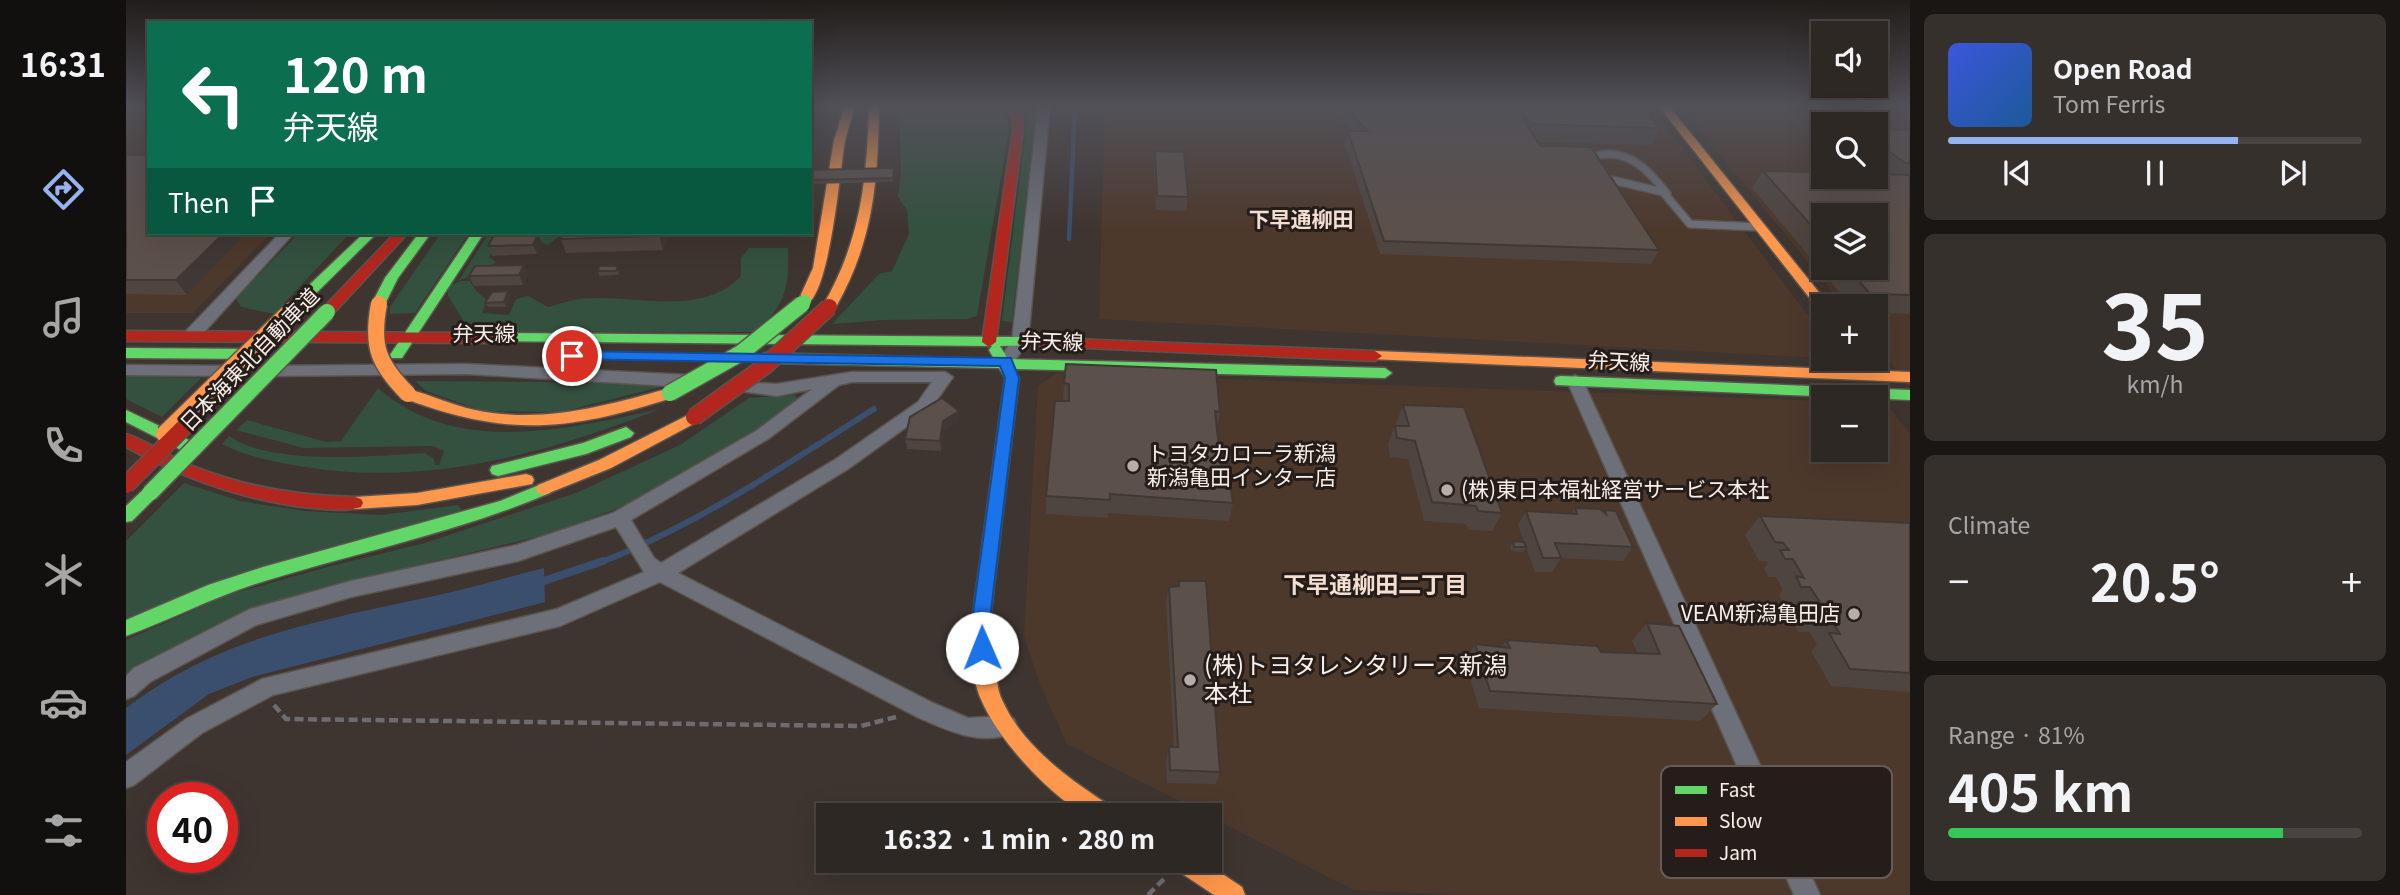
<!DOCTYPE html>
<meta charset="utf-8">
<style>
body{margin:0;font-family:Georgia,"Noto Sans JP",serif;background:#36302c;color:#f1f3f6;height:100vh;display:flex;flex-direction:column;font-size:26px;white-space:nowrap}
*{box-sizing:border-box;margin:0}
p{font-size:23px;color:#a7a6a6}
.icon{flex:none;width:38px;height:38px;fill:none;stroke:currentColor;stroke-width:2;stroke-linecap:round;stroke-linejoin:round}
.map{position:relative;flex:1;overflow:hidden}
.drawer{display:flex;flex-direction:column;gap:14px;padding:14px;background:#191614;width:490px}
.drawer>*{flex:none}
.guide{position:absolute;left:21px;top:21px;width:665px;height:214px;border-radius:0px;box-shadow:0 7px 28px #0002,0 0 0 2px #494441;background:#0b6e4f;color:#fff;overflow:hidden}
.fabs{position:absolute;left:1685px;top:21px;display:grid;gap:14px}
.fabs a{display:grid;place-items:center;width:77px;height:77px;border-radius:0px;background:#2e2824;box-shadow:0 7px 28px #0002,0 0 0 2px #494441;font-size:35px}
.speed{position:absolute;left:21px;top:782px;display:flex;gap:14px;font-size:35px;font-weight:700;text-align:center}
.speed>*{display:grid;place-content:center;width:91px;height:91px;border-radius:50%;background:#2e2824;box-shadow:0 7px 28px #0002,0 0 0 2px #494441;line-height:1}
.speed .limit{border:10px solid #d22;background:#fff;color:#111}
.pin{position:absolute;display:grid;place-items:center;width:60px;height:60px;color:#fff;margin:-30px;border:4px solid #fff;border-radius:50%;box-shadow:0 2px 7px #0007}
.me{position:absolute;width:77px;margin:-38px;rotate:359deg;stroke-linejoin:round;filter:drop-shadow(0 0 5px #0008)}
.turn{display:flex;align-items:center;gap:24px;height:147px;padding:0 21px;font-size:32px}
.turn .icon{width:91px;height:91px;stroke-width:2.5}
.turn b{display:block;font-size:49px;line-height:60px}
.then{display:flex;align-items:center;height:66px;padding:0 21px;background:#0003;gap:14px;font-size:26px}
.big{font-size:52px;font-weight:700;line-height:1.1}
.drawer .tile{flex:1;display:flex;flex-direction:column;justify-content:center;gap:10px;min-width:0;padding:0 24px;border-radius:10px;background:#36302c}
.drawer .dial{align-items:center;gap:0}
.dial b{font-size:91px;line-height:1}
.song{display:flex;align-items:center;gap:21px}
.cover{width:84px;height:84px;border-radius:10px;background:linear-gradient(135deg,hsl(230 70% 55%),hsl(210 70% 35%))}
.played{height:7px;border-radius:4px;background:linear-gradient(90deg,#95b2f1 70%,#494441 70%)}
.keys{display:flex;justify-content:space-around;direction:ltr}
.heat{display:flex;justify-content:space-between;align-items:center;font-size:38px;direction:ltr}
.charge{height:10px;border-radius:5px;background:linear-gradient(90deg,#34c759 81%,#494441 0)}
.trip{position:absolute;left:690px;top:803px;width:406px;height:70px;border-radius:0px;background:#2e2824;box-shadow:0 7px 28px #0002,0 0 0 2px #494441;font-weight:700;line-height:70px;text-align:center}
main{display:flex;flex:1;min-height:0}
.menu{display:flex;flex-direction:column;width:126px;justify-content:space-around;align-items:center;background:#12100e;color:#a7a6a6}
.menu .icon{width:49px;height:49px}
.menu .on{color:#95b2f1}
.menu b{font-size:32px;color:#f1f3f6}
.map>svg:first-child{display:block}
</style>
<main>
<nav class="menu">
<b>16:31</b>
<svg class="icon on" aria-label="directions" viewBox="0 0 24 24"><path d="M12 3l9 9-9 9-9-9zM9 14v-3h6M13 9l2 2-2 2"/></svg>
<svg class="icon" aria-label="music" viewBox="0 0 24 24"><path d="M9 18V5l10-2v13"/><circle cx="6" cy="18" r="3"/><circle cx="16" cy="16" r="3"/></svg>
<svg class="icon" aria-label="phone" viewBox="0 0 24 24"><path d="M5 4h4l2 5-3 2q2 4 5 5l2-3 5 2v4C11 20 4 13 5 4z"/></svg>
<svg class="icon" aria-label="climate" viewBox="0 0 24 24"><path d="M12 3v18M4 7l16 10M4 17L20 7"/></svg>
<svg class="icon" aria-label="car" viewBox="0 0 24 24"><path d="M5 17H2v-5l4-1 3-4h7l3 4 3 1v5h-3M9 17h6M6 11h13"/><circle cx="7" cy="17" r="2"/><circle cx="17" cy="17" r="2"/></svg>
<svg class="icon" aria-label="filters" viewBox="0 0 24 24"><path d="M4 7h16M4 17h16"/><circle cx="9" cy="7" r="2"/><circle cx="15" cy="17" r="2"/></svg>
</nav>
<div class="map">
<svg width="1784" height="895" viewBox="0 0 1784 895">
<rect width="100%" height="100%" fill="#3e3530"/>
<g fill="#4d382c" fill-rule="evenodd">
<path d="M0 105H23V233H145L67 313H0Z"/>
<path d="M979 105H1524L1697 336V358L973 319Z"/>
<path d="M1553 105H1784V387L1750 345V306H1718ZM1698 124H1750V177H1698ZM1698 215H1750V268H1698Z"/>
<path d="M931 373 1697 401 1698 450H1750V403H1760L1784 434V895H1335L1228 890 941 744 913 682 898 636 912 386Z"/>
</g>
<g fill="#33513e">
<path d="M773 105H873L880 113 883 130 851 316 841 319 758 320 706 324 753 274 766 271 783 234 781 210 772 197 775 171Z"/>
<path d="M894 105H911L886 322 876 321 901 118Z"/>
<path d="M173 233H224L148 314 115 307 110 298Z"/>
<path d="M315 233H343L289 313 264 314V307Z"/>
<path d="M363 233 431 234V238L422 245 415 242 371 243 363 257 370 262 356 273 333 280Z"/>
<path d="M623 248H662C663 288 660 305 629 332L345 333 322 296V286L335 281H344L350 291 361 300 356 313 383 315 390 299 402 296 422 307C432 305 443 300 453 299 505 293 575 319 615 276V258Z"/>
<path d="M0 376 75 378 36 417 0 399Z"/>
<path d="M289 381 550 383 435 412 357 411 300 391Z"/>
<path d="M252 388C330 457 442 429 534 409 420 454 296 488 173 466 146 461 121 457 96 444L103 436C145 466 248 456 299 453L308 459 309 465H313L318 451 307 446 178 448 110 430 121 420 200 442 215 441Z"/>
<path d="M669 395 673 402 661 413 549 481 495 507 427 533 223 582 0 679V640L102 595 205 566 299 543 450 493 554 445 623 398Z"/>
<path d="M58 483 114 501 179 511 255 515 332 505 337 512 0 618V541Z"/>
</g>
<path fill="#3a4e6d" d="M418 568 419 602 126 677 83 694 0 755V708C102 630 210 619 330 591 360 584 389 575 418 568Z"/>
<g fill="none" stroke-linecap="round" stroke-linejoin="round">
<path stroke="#3a4e6d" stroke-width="4.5" d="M943 239 949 105"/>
<path stroke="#3a4e6d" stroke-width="6" d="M473 563C571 525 659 465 748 409"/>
<path stroke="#3a4e6d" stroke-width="8" d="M412 583 477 561"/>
<g stroke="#5b544e" stroke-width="10">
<g id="lane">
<path d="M1466 162 1464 158C1498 144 1522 169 1541 194"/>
<path d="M1478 178 1537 192 1564 224 1634 227"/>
</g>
</g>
<g stroke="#5b544e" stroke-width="3">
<g id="street">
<path d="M912 105H924L902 342 885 366 879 367 871 362 886 341Z"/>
<path d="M154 233H168L71 340H59L57 336 59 332Z"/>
<path d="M340 364 563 375 571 381 563 387 340 374 140 376 132 371 140 366Z"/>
<path d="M0 365 105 366 113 371 105 376 0 375Z"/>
<path d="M726 372H819L827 377 804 410 722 469 552 573 807 703 842 718 880 716 888 719 891 726 888 733C853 746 823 731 791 717L534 582 434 626 147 695 76 733 8 785 0 788V762L60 719 136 679 431 609 518 572 490 527 392 561 225 597 130 625 24 682 8 696 0 699V676L8 668 124 609 225 581 391 545 487 513 630 431 686 389 651 396 606 390 604 386 606 382 651 384ZM726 382H806L792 402 710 459 535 563 528 558 505 520 642 439 713 385Z"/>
<path d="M1449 375 1457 381 1694 895H1668L1441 381Z"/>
</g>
</g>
<g stroke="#5b544e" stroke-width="3">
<g id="fast">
<path d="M238 233H251L170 313H160L158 310 160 307Z"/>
<path d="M293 233H305L272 278 258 306H248L246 303 259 278Z"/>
<path d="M346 233H358L276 358H266L264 355 266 352Z"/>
<path d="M367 333 898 337 905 342 903 345 874 346 882 359 1259 368 1266 373 1259 378 888 369 893 378 863 628 868 661 865 667 858 669 851 667 845 628 879 378 873 368 638 363 631 358 638 353 868 359 863 350 866 346 362 341 360 338 362 335Z"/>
<path d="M0 348 132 349 139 354 132 359 0 358Z"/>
<path d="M1435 376 1784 390V400L1430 385 1428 381 1430 377Z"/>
<path d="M0 410 67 442 69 446 67 450H55L0 422Z"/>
<path d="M500 427 508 433 505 437 460 454 372 476 366 474 364 470 366 466 457 443Z"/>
<path d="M418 483 424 485 426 489 424 493C333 532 233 552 139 581 91 595 47 619 0 636V620L82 585 137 567 374 501Z"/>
<path d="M24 487 30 489 32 493 30 497 6 521 0 522V506L18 489Z"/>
</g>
</g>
<g stroke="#5b544e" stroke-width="3">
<g id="slow">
<path d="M719 105H729C726 117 722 129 719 141 714 169 704 297 679 305L672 301 687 268 708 140Z"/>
<path d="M743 105H753C752 180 748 240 710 307L703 311 696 307C735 241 741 180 743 105Z"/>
<path d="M1532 105H1542L1704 306H1698V311L1693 310Z"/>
<path d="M1249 351 1784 372V382L1244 359 1242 356 1244 353Z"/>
<path d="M544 388 549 389 551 393 549 397C443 431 383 438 277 398L275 394 282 389C305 395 326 405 349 410 416 424 479 406 544 388Z"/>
<path d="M568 412 573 413 576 417 573 421 485 468 418 495 412 493 410 489 412 485 473 460Z"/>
<path d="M400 474 406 476 408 480 406 484 291 505 229 509 223 507 221 503 223 499 229 497 291 493Z"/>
<path d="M858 653 865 655C872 670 869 687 877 702 899 749 946 781 989 809L991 816C982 816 968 818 959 814 921 796 830 700 851 655Z"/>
<path d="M1046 861H1077L1116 887 1119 895H1088L1049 869Z"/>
</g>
</g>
<g stroke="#5b544e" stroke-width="3">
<g id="jam">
<path d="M881 105H891L897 118V129L870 342 863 347 856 342 887 129V118Z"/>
<path d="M269 233H282L206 315H196L194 312 196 309Z"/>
<path d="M0 331 367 333 374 338 367 343 0 341Z"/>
<path d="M898 337 1249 351 1256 356 1249 361 893 345 891 342Z"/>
<path d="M0 434C22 441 42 456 64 465 118 487 171 496 229 497L235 499 237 503 235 507C220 512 201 509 186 508 120 501 58 479 0 447Z"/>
</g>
</g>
<g stroke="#6c6c71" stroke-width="4.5" stroke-dasharray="9 4.5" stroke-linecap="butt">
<path d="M148 705 160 719 735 726 770 717"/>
<path d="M1022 895 1040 877"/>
</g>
<use href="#lane" stroke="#6d7079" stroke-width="7"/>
<use href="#street" fill="#6d7079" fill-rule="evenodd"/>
<use href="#fast" fill="#63d668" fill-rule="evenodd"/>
<use href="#slow" fill="#ff974d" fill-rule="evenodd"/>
<use href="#jam" fill="#b3261e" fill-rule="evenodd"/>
<g stroke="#5b544e" stroke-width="15" stroke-linecap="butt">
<path id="fast-bridge-far1" d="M674 305 679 301"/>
</g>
<g stroke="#5b544e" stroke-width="19" stroke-linecap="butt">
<g id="fast-bridge">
<path d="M544 393 615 353 676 304"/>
<path d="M24 493 201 312"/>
</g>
</g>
<g stroke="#5b544e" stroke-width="19" stroke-linecap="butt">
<g id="slow-bridge">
<path d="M253 304C245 346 252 364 282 394"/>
<path d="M38 434 165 310"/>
</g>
</g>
<g stroke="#5b544e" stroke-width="19" stroke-linecap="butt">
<g id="jam-bridge">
<path d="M568 417 639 366 703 307"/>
<path d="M0 485 59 426"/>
</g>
</g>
<use href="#fast-bridge-far1" stroke="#63d668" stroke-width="12"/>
<use href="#fast-bridge" stroke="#63d668" stroke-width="16"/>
<use href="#slow-bridge" stroke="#ff974d" stroke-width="16"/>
<use href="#jam-bridge" stroke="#b3261e" stroke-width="16"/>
</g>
<g fill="#4f4540" fill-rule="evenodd">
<path d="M1201 105H1515L1533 128 1525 145 1411 142 1414 146 1533 250 1525 264 1254 254 1219 144 1222 131H1225Z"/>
<path d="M1750 129 1784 130V314L1750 313V306H1725L1626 188 1637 171 1767 174 1754 166H1750ZM1698 215 1750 268H1698Z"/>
<path d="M1029 151 1062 197 1060 211 1030 210 1028 164Z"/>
<path d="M0 155 23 233H121L61 295 0 294Z"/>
<path d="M768 168 767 182 684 184V170Z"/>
<path d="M438 233H543L537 250 440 253 435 239Z"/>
<path d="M416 244 411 254 366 256 362 246Z"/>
<path d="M472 271H493L492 275 473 276Z"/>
<path d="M402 274 397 285 348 286 343 276Z"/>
<path d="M384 296 380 307H362L359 303Z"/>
<path d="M938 383 1094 412 1091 428 1097 483 1107 503 1103 521 982 513V518L920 514V496L937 401Z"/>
<path d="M1277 405 1376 513 1366 531 1343 530 1340 524 1298 521 1282 459 1264 457 1262 444Z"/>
<path d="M833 421 817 431 815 451 781 449 779 439Z"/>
<path d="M1449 508 1478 512 1479 510 1507 547 1497 561 1435 558 1426 572H1409L1400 547 1397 552 1385 551 1384 546 1387 541 1398 542 1392 525 1400 511 1446 513Z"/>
<path d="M1634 516 1784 523V692L1705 686 1685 651 1691 645 1684 632H1672L1667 622 1673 616 1666 605H1658L1653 594 1657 590 1650 577H1642L1638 568 1642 563 1640 561H1633L1619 535Z"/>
<path d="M1053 581 1094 772 1090 784 1041 783 1040 760 1043 747H1048L1040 601 1043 587 1052 586Z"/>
<path d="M1521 623 1591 704 1574 721 1353 708 1339 662 1349 644 1376 647 1380 640 1475 652 1512 653 1506 641Z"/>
</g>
<g fill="#403834">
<path d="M98 233H121L61 295 50 280Z"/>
<path d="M534 233H543L537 250 533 236Z"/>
<path d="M412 234 416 244 411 254 407 245Z"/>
<path d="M398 265 402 274 397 285 393 275Z"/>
<path d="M382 291 384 296 380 307 378 302Z"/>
<path d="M833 411V421L817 431 815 451 814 441 817 421Z"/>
</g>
<g fill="#5c504a" stroke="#403834" stroke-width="2">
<path d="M1216 105H1389L1414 146 1465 147 1533 250 1258 241 1222 131H1242Z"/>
<path d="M1393 105H1515L1533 128 1405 124Z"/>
<path d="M1750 129 1784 130V163H1779L1764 152H1757L1750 146Z"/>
<path d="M1029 151 1058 152 1062 197 1031 196Z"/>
<path d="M0 155H23V233H98L50 280H0Z"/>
<path d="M768 168 767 178 684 180V170Z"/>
<path d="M1637 171 1698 172V177H1750V174L1784 175V295L1744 294 1722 268H1750V215H1698V240Z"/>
<path d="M438 233H534L533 236 435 239Z"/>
<path d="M412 234 407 245 362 246 368 235Z"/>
<path d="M398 265 393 275 343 276 349 266Z"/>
<path d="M473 266H492L490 271H472Z"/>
<path d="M382 291 378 302 359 303 366 292Z"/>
<path d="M940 364 1090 370 1094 412 1089 411 1097 483 1104 484 1107 503 984 494V500L920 496 929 401H943V384L938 383Z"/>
<path d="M816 398 833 411 817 421 814 441 779 439 784 417Z"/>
<path d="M1277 405 1338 407 1376 513 1352 511 1350 506 1306 502 1289 441 1271 438 1269 426H1283Z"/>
<path d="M1449 508 1474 509 1480 514 1479 510 1490 511 1507 547 1429 543 1435 558H1417L1400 511 1451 514Z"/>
<path d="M1634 516 1784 523V673L1724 669 1703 633 1714 634 1702 614 1689 615 1685 604H1695L1684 587H1675L1670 576 1678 578 1667 559H1659L1654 550H1663L1657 543 1649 542Z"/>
<path d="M1387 541 1398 542 1400 547H1388Z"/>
<path d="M1053 581H1080L1094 772 1044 770 1043 747H1052L1043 587 1053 586Z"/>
<path d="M1521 623 1553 626 1591 704 1364 691 1349 644 1384 648 1380 640 1471 646 1475 652 1534 654Z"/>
</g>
<linearGradient id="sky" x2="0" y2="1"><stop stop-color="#221d1a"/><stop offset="0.46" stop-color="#525159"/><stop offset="1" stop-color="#525159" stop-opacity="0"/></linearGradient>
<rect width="1784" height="230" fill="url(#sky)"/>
<path fill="#1a73e8" stroke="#114b97" stroke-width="2" d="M446 351 885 358 893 378 863 628 866 648 863 653 856 656 850 653 845 628 879 378 874 366 441 359 439 356Z"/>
<g fill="#b8aea8" stroke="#251d19" stroke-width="2.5">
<circle cx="1007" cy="466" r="7"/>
<circle cx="1321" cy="490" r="7"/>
<circle cx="1728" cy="614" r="7"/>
<circle cx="1064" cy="680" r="7"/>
</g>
<g text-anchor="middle" stroke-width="6" stroke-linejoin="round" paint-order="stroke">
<g font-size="21" font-weight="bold" fill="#f4ded2" stroke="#251d19">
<text x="1175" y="227">下早通柳田</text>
</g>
<g font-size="21" fill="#faefe9" stroke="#251d19">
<text x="358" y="341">弁天線</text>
<text transform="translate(926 342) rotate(2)" y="7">弁天線</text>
<text transform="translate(124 360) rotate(-46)" y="7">日本海東北自動車道</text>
<text transform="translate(1493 362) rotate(3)" y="7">弁天線</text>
</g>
<g font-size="21" fill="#faefe9" stroke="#251d19" text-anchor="start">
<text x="1021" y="461">トヨタカローラ新潟<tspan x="1021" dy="24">新潟亀田インター店</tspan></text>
<text x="1335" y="497">(株)東日本福祉経営サービス本社</text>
<text x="1714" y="621" text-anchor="end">VEAM新潟亀田店</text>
</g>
<g font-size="23" font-weight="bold" fill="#f4ded2" stroke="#251d19">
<text x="1249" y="593">下早通柳田二丁目</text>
</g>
<g font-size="24" fill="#faefe9" stroke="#251d19" text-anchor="start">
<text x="1078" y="674">(株)トヨタレンタリース新潟<tspan x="1078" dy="28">本社</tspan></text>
</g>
</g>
<rect x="1535" y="766" width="231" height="112" rx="10" fill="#251d19" stroke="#655c57" stroke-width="2"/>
<rect x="1549" y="786" width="32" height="8" fill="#63d668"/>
<rect x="1549" y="817" width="32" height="9" fill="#ff974d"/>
<rect x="1549" y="849" width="32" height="8" fill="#b3261e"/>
<g font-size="19" fill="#faefe9">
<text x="1593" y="797">Fast</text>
<text x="1593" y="828">Slow</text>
<text x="1593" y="860">Jam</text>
</g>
</svg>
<div class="fabs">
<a><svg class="icon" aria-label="sound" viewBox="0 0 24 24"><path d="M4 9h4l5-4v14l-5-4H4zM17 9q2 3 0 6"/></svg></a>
<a><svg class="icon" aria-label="search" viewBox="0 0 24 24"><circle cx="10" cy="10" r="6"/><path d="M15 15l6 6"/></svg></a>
<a><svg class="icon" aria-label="layers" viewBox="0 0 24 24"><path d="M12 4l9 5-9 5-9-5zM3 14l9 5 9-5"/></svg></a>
<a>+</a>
<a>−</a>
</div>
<div class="speed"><div class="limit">40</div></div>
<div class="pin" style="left:446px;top:356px;background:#d93025"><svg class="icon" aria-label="arrive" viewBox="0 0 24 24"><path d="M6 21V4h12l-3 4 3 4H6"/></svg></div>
<svg class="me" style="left:856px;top:648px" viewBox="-20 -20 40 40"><circle r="19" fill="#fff"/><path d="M0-13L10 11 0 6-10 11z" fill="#1a73e8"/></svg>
<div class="trip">16:32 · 1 min · 280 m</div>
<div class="guide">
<div class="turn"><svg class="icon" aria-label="left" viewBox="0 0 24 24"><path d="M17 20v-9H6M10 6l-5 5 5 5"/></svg><div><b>120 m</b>弁天線</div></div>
<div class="then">Then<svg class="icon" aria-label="arrive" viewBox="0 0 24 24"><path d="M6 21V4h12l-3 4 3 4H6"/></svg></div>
</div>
</div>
<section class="drawer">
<div class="tile">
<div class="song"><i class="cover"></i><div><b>Open Road</b><p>Tom Ferris</p></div></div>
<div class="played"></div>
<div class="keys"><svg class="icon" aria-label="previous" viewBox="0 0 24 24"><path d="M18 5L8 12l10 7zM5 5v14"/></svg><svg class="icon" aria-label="pause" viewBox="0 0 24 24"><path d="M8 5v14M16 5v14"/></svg><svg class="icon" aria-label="next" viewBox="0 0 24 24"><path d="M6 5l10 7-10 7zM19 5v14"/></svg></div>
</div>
<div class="tile dial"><b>35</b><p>km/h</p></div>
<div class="tile"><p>Climate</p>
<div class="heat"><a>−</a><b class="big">20.5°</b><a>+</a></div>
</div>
<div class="tile"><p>Range · 81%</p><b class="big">405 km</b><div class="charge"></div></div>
</section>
</main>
